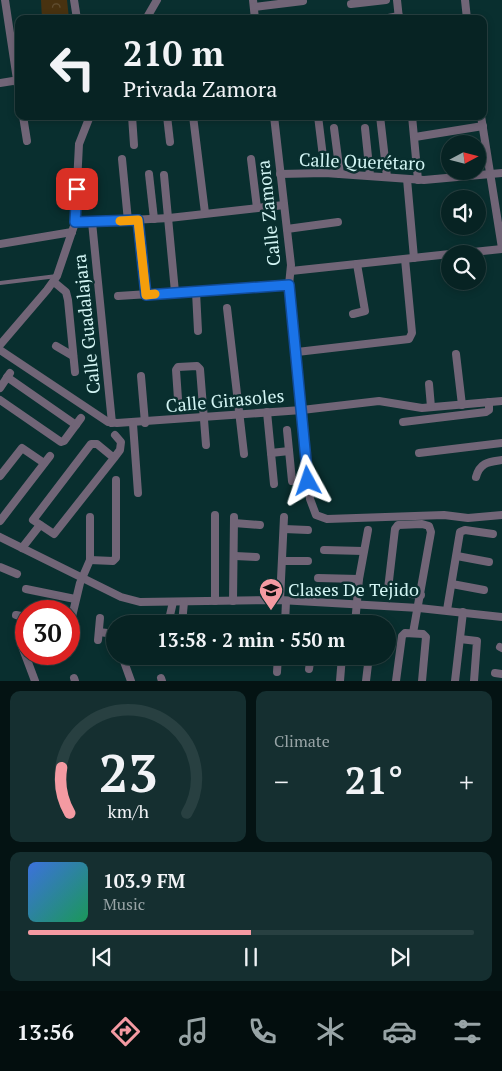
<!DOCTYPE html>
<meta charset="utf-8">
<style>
body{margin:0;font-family:"PT Serif",serif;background:#152f30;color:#f1f3f6;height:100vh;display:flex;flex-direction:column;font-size:19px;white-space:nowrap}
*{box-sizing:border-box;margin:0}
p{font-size:16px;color:#98a4a6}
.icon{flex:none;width:28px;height:28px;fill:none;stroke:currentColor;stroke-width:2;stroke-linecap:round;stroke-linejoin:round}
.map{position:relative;height:681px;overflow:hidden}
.drawer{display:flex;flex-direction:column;gap:10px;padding:10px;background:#041313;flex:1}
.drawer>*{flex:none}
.top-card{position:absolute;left:15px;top:15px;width:472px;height:105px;border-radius:10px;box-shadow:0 2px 8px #0003,0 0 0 1px #284041;background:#072323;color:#f1f3f6;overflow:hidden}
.needle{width:32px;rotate:83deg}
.fabs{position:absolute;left:441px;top:135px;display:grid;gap:10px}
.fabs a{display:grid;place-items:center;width:45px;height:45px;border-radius:50%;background:#072323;box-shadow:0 2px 8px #0003,0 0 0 1px #284041;font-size:25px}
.speed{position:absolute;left:15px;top:600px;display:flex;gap:10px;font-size:25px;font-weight:700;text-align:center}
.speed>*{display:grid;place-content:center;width:65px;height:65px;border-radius:50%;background:#072323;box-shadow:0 2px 8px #0003,0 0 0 1px #284041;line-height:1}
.speed .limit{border:8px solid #d22;background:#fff;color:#111}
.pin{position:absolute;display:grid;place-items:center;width:42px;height:42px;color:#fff;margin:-21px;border-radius:10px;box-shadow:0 2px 8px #0006}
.me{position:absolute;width:55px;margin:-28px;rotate:355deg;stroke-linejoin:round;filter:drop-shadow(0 0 4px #0008)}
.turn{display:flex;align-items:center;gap:18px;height:105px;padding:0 25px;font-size:22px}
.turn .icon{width:65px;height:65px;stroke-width:2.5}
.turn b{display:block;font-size:35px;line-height:42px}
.big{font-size:38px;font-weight:600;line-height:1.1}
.drawer .tile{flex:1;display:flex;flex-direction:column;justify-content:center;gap:8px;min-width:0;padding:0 18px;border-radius:10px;background:#152f30}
.drawer .dial{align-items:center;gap:0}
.dial svg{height:130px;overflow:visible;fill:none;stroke:#284041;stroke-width:7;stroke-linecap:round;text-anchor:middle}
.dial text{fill:#f1f3f6;stroke:none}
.song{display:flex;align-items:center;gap:15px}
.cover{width:60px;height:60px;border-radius:8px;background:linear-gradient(135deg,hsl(220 70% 55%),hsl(150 70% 35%))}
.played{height:5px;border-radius:2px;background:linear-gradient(90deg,#f49aa2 50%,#284041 50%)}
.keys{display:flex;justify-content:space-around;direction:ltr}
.heat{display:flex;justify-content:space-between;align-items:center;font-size:28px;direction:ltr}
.drawer .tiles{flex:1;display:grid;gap:10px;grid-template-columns:1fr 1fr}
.tile:last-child{grid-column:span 2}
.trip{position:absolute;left:106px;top:615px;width:290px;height:50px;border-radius:25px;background:#072323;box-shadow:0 2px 8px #0003,0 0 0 1px #284041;font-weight:600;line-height:50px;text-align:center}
.menu{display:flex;height:80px;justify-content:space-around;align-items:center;background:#030e0e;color:#98a4a6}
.menu .icon{width:35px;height:35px}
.menu .current{color:#f49aa2}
.menu b{font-size:22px;color:#f1f3f6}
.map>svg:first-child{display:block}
</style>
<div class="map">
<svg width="502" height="681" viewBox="0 0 502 681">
<defs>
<pattern id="park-crowns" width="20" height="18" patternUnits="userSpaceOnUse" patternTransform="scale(1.25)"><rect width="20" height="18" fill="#483210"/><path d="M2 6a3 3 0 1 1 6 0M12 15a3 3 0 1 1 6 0" fill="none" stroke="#625033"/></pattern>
</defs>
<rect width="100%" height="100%" fill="#092f2f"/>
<path fill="url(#park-crowns)" d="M41 0H67L69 19H42Z"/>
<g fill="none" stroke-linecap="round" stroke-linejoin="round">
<path stroke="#716577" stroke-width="4" d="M0 283 57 276"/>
<g stroke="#716577" stroke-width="8">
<path d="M5 0 19 93"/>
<path d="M74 0 77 19"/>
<path d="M253 0 255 19"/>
<path d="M397 0 399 19"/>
<path d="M465 0 467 19"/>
<path d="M351 4 386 0"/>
<path d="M254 7 303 1"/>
<path d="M146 19 157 0"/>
<path d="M383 19 399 16"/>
<path d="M0 83 19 80"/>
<path d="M23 116 27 141"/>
<path d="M132 116 134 145"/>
<path d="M167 116 170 142"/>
<path d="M193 116 205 213"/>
<path d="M274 116 291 265 289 285 310 499 316 515 327 519 444 515 468 518 502 515"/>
<path d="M318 116 325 173"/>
<path d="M380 116 387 177"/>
<path d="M412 116 418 180"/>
<path d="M481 116 502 248"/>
<path d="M334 128 340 174"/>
<path d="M365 128 370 176"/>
<path d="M415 137 483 126"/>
<path d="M122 159 128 221"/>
<path d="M251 159 257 208"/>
<path d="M149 174 154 219"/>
<path d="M280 174 325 173 424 180 502 173"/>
<path d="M164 175 175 292"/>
<path d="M407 179 414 258"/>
<path d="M138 220 146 295"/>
<path d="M92 222 112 423"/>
<path d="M75 223 169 218 284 205"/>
<path d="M287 229 338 222"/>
<path d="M0 244 72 232"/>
<path d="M454 254 502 249"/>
<path d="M291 271 450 254"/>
<path d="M54 282 66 292 68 300 75 372"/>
<path d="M196 292 198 331"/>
<path d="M118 296 289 285"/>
<path d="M227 308 244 454"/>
<path d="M353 314 365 311 357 264"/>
<path d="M0 345 47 290 57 276 75 223 79 144 90 116"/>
<path d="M56 346 73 356"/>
<path d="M0 350 108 422 117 423 302 410 379 401 422 408 502 401"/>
<path d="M297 352 409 339 412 333 405 259"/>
<path d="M456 354 462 405"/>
<path d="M141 376 145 423"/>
<path d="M7 377 76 425"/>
<path d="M429 384 431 407"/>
<path d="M0 388 10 373"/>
<path d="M178 399 176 370 178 367 197 366 200 369 206 445"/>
<path d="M0 400 61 442 64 441 81 418"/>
<path d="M267 412 274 484"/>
<path d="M403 422 486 412 489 410V402"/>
<path d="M133 424 138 493"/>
<path d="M287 430 292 481"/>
<path d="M271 453 289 451"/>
<path d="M419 453 502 443"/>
<path d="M114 458 97 444H91L33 520 54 534 114 458 120 450 121 442 115 435"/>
<path d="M0 476 22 448 44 463"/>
<path d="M476 477C480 462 489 462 502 460"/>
<path d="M215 515V601"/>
<path d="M0 521 50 456"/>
<path d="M234 523 260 525"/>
<path d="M284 529 308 530"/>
<path d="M0 537 121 597 140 602 280 600 419 608 502 617"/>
<path d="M22 548 40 525"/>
<path d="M324 550 363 551"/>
<path d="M235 556 256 557"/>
<path d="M457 556 489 562"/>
<path d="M90 560 113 561 116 558V480"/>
<path d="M283 561H308"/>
<path d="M0 567 17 574"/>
<path d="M318 578 359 579"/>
<path d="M452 584 484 590"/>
<path d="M26 589 75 599"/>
<path d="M280 600 284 517"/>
<path d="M233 601 234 517"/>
<path d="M447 610 460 532 465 530 493 534"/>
<path d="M16 615 26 617"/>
<path d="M168 624 173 602"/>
<path d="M182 624 184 602"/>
<path d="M285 624 286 601"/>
<path d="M355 624 359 579 368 530"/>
<path d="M69 629 80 583 90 560V517"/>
<path d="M99 632 115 634"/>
<path d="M413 633 431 532 429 526 422 524 398 525 395 529 388 589 390 592 421 595"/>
<path d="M26 636H20V641L35 681"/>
<path d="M460 639 477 641 474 681"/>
<path d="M98 640 100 618"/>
<path d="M500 647 502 648"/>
<path d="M122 656 131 681"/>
<path d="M239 656H244"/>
<path d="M309 669 311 656"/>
<path d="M277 672 278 656"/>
<path d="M495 673 502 674"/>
<path d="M74 678 75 681"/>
<path d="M161 678 162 681"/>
<path d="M340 681 342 656"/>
<path d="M366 681 369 656"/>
<path d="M396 681 402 636 405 633 423 634 426 637 422 681"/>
<path d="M455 681 463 612"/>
</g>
</g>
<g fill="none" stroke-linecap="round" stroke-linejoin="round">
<g stroke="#114b97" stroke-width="12">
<path id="route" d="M77 189 75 222 138 220 146 295 289 285 308 481"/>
</g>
<use href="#route" stroke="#1a73e8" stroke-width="9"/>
<path stroke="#f59e0b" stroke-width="9" d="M120 221 138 220 146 295 155 294"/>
</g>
<defs>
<g id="university-pin" transform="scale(1.25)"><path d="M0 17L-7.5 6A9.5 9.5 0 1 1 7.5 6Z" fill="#f49aa2" stroke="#092f2f"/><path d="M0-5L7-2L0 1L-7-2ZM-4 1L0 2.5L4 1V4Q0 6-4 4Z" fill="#111"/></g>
</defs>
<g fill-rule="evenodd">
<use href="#university-pin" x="271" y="590"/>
</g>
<g text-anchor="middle" stroke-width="5" stroke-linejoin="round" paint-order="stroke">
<g font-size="18" fill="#d2f4f3" stroke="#092f2f">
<text transform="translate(362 162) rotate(2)" y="6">Calle Querétaro</text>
<text transform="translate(269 213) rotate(-96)" y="6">Calle Zamora</text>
<text transform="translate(87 324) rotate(-96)" y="6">Calle Guadalajara</text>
<text transform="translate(225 401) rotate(-5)" y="6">Calle Girasoles</text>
</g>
<g font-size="18" fill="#d2f4f3" stroke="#092f2f" text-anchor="start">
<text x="288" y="596">Clases De Tejido</text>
</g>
</g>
</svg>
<div class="fabs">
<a><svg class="needle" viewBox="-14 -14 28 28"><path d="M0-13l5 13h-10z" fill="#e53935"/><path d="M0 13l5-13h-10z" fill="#98a4a6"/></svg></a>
<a><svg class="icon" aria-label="sound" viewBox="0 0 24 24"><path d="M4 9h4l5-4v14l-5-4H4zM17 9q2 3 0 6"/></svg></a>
<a><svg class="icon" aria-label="search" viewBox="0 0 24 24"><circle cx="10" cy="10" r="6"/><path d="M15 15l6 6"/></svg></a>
</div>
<div class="speed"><div class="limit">30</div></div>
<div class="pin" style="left:77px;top:189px;background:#d93025"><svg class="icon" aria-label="arrive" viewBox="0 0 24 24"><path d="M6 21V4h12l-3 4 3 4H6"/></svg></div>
<svg class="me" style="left:308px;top:481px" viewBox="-20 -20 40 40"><path d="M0-17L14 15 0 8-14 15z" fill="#1a73e8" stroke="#fff" stroke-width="4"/></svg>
<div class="trip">13:58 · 2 min · 550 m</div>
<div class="top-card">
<div class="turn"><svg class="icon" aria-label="left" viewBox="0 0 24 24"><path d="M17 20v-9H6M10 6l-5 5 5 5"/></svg><div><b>210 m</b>Privada Zamora</div></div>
</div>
</div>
<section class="drawer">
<div class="tiles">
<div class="tile dial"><svg viewBox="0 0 100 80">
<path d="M14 69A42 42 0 1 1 86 69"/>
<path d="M14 69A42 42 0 0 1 9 41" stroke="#f49aa2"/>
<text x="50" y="56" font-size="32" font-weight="700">23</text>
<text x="50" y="72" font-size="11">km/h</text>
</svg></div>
<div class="tile"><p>Climate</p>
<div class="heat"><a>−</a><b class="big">21°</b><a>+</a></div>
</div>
<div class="tile">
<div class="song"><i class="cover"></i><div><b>103.9 FM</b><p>Music</p></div></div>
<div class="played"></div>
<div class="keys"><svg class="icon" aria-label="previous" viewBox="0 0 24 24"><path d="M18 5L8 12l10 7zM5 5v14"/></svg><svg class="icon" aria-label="pause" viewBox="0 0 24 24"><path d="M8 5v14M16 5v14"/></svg><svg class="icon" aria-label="next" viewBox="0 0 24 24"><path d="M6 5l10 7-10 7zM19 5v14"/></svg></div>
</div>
</div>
</section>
<nav class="menu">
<b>13:56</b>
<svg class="icon current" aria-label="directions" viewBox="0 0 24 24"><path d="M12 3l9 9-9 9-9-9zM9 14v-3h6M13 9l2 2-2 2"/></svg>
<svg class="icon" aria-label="music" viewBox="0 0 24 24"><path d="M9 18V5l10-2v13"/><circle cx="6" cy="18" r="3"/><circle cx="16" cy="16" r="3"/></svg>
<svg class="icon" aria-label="phone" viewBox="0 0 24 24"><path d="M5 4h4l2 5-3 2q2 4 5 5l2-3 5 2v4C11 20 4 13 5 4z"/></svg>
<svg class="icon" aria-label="climate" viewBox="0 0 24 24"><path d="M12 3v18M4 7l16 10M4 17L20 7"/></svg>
<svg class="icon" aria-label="car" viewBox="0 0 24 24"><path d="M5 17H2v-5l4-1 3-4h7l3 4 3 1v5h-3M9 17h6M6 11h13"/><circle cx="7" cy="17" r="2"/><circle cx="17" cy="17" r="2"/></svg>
<svg class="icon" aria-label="filters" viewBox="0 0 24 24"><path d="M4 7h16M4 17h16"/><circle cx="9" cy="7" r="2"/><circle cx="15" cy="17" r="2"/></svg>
</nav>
